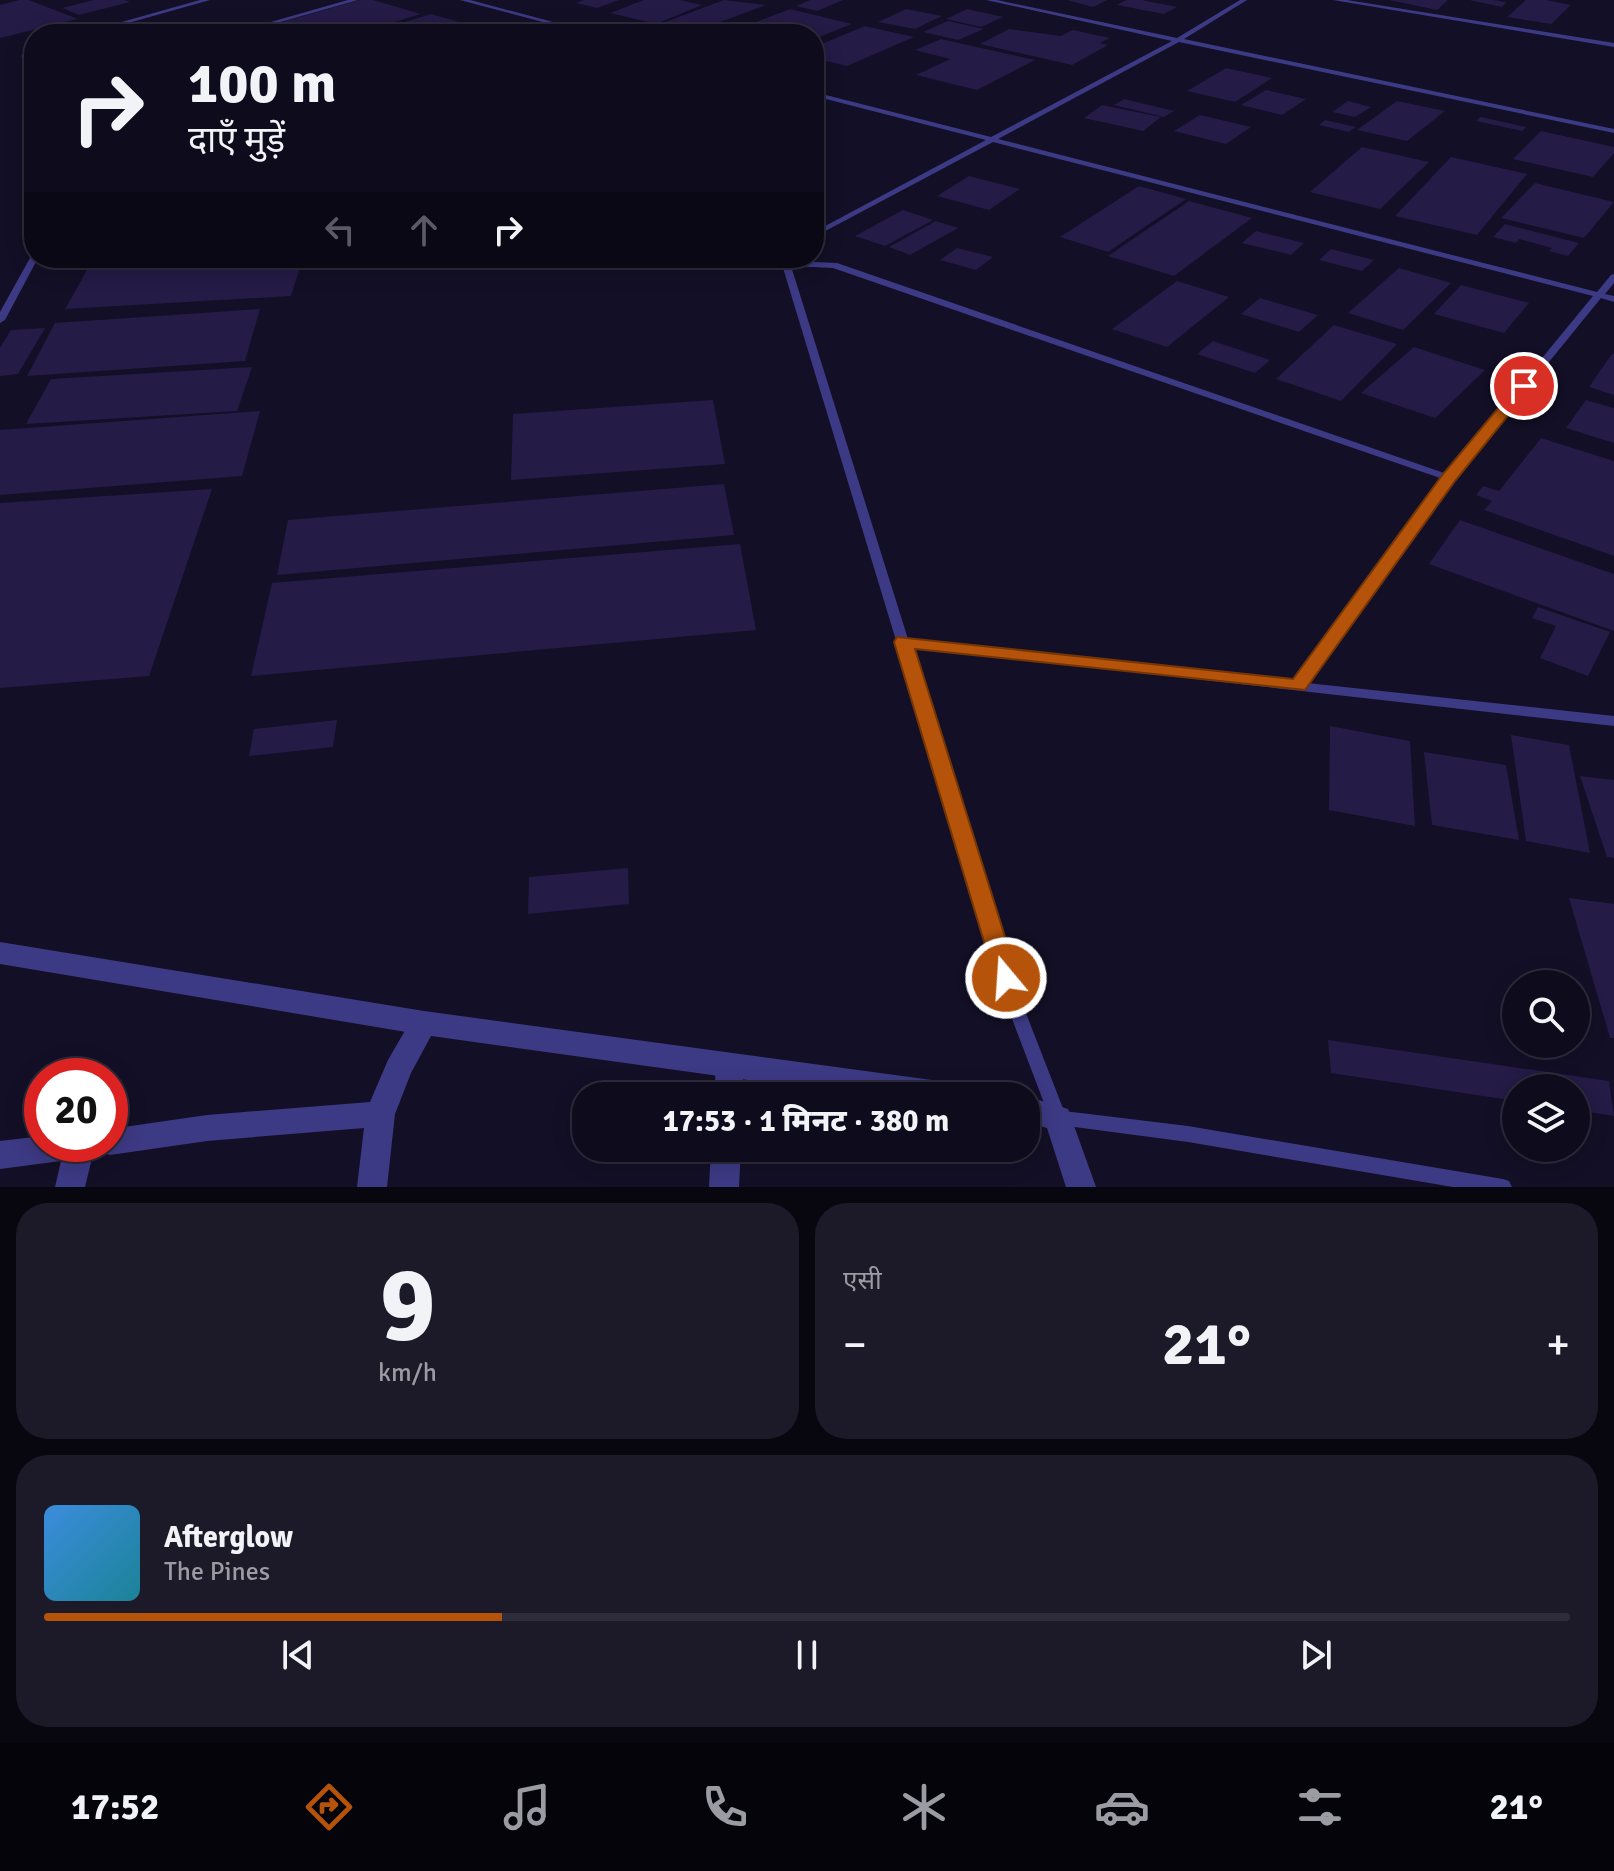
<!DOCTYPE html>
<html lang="hi">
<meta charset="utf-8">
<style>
body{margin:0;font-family:Signika,"Noto Sans Devanagari",sans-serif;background:#1c1929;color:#f1f3f6;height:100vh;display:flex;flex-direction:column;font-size:30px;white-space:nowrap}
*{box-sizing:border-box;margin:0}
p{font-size:26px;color:#9b9ba3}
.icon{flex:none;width:44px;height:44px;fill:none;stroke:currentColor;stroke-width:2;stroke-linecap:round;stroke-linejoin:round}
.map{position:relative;height:1187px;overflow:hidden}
.panel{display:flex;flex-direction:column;gap:16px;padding:16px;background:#08060f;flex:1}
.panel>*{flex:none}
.hud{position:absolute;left:24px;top:24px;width:800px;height:244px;border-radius:32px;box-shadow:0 4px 20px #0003,0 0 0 2px #2e2b3b;background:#0e0b1c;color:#f1f3f6;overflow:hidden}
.tools{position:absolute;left:1502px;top:970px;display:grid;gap:16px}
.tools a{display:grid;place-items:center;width:88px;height:88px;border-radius:50%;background:#0e0b1c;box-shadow:0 4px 20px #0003,0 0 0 2px #2e2b3b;font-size:40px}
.speed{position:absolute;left:24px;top:1058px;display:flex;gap:16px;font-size:40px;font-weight:700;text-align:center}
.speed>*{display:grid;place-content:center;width:104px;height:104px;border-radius:50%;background:#0e0b1c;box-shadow:0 4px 20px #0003,0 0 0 2px #2e2b3b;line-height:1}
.speed .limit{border:12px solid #d22;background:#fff;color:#111}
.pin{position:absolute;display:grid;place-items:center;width:68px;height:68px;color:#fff;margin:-34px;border:4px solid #fff;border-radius:50%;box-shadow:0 2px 8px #0007}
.me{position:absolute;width:88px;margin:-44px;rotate:342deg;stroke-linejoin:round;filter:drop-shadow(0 0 6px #0008)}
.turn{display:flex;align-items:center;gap:28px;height:168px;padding:0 32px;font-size:36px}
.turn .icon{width:104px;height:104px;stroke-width:2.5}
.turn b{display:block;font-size:56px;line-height:68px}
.lanes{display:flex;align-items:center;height:76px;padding:0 32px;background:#0003;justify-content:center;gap:40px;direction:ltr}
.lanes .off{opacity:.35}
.big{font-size:60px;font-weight:800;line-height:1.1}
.panel .card{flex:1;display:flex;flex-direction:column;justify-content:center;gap:12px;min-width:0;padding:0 28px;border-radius:32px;background:#1c1929}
.panel .dial{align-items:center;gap:0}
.dial b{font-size:104px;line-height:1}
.song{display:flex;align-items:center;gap:24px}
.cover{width:96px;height:96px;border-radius:12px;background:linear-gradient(135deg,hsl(210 70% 55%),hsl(190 70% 35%))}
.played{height:8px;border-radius:4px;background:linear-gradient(90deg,#b45309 30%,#2e2b3b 30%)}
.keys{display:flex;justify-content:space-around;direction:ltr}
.heat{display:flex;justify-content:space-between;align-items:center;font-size:44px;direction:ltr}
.panel .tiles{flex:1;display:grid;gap:16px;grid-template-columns:1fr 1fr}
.card:last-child{grid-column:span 2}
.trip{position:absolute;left:572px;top:1082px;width:468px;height:80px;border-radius:32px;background:#0e0b1c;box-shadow:0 4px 20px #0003,0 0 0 2px #2e2b3b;font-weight:800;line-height:80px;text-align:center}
.dock{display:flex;height:128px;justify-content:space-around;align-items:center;background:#06040b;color:#9b9ba3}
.dock .icon{width:56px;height:56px}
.dock .on{color:#b45309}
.dock b{font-size:36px;color:#f1f3f6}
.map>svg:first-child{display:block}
</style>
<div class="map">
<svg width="1614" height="1187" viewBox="0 0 1614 1187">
<rect width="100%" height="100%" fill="#130f26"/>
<g fill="#241b47">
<path d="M19 0H29L78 19 0 38V5Z"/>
<path d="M94 0H124L130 2 79 15 62 8Z"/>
<path d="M360 0H373L421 14 355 34H273L258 29Z"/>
<path d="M584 0H619L597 8 576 3Z"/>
<path d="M644 0H680L702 5 656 24 610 13Z"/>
<path d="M724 0 766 5 694 32 660 24Z"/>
<path d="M810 0H843L817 11 796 6Z"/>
<path d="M1067 0H1107L1093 7Z"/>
<path d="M1126 0H1142L1177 7 1164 14 1117 5Z"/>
<path d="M1389 0H1448L1437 10Z"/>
<path d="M1469 0H1493L1506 2 1502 7Z"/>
<path d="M1526 0H1546L1571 5 1551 24 1507 17Z"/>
<path d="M790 9 852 24 814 39V34H725Z"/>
<path d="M906 9 942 16 915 29 878 22Z"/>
<path d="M967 9 1003 17 981 27 946 19Z"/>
<path d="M431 14 459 22 421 34H366Z"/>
<path d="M948 21 984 29 958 40 923 32Z"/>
<path d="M865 26 914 37 847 66 814 58V47Z"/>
<path d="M1009 29 1061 36 1073 30 1110 38 1100 43 1108 45 1072 65 980 44Z"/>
<path d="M941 39 1035 60 977 90 916 75 950 59 915 50Z"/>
<path d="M1226 68 1272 78 1235 102 1187 91Z"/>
<path d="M1266 90 1306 99 1282 115 1241 105Z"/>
<path d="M1124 99 1174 111 1164 117 1114 105Z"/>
<path d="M1348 101 1371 107 1355 117 1332 112Z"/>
<path d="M1397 101 1445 111 1407 141 1357 130Z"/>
<path d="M1102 105 1161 117 1143 131 1084 118Z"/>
<path d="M1200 115 1251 127 1226 144 1174 131Z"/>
<path d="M1481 117 1526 127 1522 131 1476 121Z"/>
<path d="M1325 120 1356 127 1349 132 1319 125Z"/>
<path d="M1541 131 1614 147V153L1593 177 1513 159Z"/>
<path d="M1362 147 1429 162 1380 209 1310 192Z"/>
<path d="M1451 157 1527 174 1477 235 1395 216Z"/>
<path d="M969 176 1020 189 989 210 937 196Z"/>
<path d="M1535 183 1614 202 1584 238 1501 218Z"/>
<path d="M1139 186 1186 199 1108 252 1060 237Z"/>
<path d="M1189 201 1252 218 1174 276 1108 256Z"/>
<path d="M903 210 933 220 885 246 855 236Z"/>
<path d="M936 221 958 228 910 255 889 247Z"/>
<path d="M1505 224 1579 243 1568 256 1549 251 1552 248 1519 239 1516 243 1493 237Z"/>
<path d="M1256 231 1304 243 1291 255 1242 243Z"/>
<path d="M957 248 993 257 976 270 940 260Z"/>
<path d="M1331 249 1374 260 1362 271 1319 260Z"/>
<path d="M188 258H303L291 296 65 309 91 263Z"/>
<path d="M1399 268 1451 283 1403 330 1348 313Z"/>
<path d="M1177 281 1229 297 1167 347 1112 329Z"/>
<path d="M1461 285 1529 303 1504 333 1434 314Z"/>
<path d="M1260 298 1318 315 1299 332 1241 314Z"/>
<path d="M260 309 245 361 27 376 55 323Z"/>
<path d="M1334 325 1397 344 1341 401 1276 379Z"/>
<path d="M45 328 18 374 0 376V348L11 330Z"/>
<path d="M1213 341 1270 360 1255 373 1197 354Z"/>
<path d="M1414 347 1485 370 1435 418 1361 393Z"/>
<path d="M1612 354H1614V395L1589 387Z"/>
<path d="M252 367 237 411 26 424 51 379Z"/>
<path d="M713 400 725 464 511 480 513 414Z"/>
<path d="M1586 400 1614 408V443L1566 428Z"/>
<path d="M260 411 242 476 0 495V430Z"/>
<path d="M1541 438 1614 461V556L1484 510 1492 501 1476 495 1483 486 1499 491Z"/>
<path d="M724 484 734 535 277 575 288 520Z"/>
<path d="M212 489 149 676 0 688V503Z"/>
<path d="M1460 520 1614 574V631L1429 564Z"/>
<path d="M740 544 756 630 251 676 272 583Z"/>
<path d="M1538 607 1610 632 1588 676 1540 658 1556 626 1532 618Z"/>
<path d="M337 720 333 747 249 756 254 729Z"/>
<path d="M1330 726 1410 741 1415 826 1329 810Z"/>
<path d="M1511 735 1569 745 1590 853 1526 841Z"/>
<path d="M1424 752 1506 765 1519 840 1432 825Z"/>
<path d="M1580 776 1614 780V858L1607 857Z"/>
<path d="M628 868 629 904 528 914 529 877Z"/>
<path d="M1569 898 1614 904V1038H1610Z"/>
<path d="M1328 1040 1609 1081 1614 1116 1576 1110V1088H1516V1101L1331 1073Z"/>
</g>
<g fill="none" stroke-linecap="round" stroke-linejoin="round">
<g fill="#3d3a85" fill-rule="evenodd">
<path d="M200 0H210L89 34H79Z"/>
<path d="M348 0H358L238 34H228Z"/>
<path d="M460 0H470L598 34H588Z"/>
<path d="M986 0H997L1177 38 1240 0H1247L1184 39 1614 129V133L1179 42 998 139 1597 292 1611 275 1614 274V283L1605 294 1614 296V302L1601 298 1453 480 1307 683 1614 716V726L910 647 1022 1003 1064 1111 1188 1126 1503 1179 1509 1181 1512 1187H1453L1188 1142 1052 1124 1006 1003 780 258H788L789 261 837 263 1447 474 1593 296 993 142 814 237V232L986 140 814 96V92L991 137 1172 41ZM791 266 833 268 1443 479 1295 681 908 639Z"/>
<path d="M1333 0H1347L1614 43V47Z"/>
<path d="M34 46V51L28 56 34 61V66L21 56Z"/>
<path d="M34 255V258H38L5 320 0 323V312L30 258Z"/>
</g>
<g fill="#3d3a85" fill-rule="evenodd">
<path d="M424 1011 434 1015 438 1023 411 1073 395 1114 387 1187H357L364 1128 207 1141 110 1155 104 1153 92 1158 85 1187H55L61 1161 0 1169V1141L42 1136V1144H110V1129L207 1115 370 1102 388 1060 414 1015Z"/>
<path d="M730 1054 740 1057 744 1066 742 1096H714L716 1066 720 1057Z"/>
<path d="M711 1148H741L739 1187H709Z"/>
</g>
<g fill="#3d3a85" fill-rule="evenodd">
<path d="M0 942 424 1011 954 1083 964 1087 968 1096H863L424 1035 0 964Z"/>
<path d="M1026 1096 1068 1109 1096 1187H1066L1047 1128 1026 1122Z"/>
</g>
</g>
<path fill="#b45309" stroke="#753606" stroke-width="2" d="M1519 383 1532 386 1455 481 1305 690 915 649 1018 978 1015 985 1006 988 997 985 894 642 897 637 1293 679 1443 474Z"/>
</svg>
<div class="tools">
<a><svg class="icon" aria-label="search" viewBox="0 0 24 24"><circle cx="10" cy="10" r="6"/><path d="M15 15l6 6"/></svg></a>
<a><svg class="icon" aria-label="layers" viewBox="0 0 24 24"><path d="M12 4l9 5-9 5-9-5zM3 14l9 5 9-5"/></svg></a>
</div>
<div class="speed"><div class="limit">20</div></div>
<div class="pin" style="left:1524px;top:386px;background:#d93025"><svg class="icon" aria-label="arrive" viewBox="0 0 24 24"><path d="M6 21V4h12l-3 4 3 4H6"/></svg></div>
<svg class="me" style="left:1006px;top:978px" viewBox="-20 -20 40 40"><circle r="17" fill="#b45309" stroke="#fff" stroke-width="3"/><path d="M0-11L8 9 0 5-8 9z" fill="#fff"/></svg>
<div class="trip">17:53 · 1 मिनट · 380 m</div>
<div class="hud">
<div class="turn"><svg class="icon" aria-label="right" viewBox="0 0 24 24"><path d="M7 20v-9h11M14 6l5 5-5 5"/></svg><div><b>100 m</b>दाएँ मुड़ें</div></div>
<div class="lanes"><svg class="icon off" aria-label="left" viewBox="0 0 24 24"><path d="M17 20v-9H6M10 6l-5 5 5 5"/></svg><svg class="icon off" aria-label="ahead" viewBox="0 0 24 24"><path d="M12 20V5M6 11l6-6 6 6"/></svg><svg class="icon" aria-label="right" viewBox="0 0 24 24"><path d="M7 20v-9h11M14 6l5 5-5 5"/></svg></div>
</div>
</div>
<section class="panel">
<div class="tiles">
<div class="card dial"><b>9</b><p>km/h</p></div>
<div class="card"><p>एसी</p>
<div class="heat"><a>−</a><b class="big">21°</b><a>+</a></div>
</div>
<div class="card">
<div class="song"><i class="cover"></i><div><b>Afterglow</b><p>The Pines</p></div></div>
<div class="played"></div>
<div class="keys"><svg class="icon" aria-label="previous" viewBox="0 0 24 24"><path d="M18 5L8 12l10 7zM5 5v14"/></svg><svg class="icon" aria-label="pause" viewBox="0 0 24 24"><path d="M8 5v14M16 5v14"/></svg><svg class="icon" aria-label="next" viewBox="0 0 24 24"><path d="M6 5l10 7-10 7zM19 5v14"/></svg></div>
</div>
</div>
</section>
<nav class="dock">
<b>17:52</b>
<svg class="icon on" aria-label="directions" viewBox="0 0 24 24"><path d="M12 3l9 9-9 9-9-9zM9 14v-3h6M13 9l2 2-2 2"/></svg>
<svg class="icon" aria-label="music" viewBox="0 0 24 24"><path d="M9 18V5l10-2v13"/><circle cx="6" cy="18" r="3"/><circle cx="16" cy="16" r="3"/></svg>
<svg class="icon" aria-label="phone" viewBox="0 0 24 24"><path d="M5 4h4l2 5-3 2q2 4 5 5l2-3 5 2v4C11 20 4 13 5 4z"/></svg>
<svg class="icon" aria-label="climate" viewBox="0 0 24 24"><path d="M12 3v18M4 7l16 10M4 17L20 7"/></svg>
<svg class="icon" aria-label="car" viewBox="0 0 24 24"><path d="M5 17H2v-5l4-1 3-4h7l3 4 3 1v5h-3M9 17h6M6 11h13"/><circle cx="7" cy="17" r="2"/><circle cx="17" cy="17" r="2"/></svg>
<svg class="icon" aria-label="filters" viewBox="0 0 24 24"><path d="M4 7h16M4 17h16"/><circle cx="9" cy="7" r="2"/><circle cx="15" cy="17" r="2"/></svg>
<b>21°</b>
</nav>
